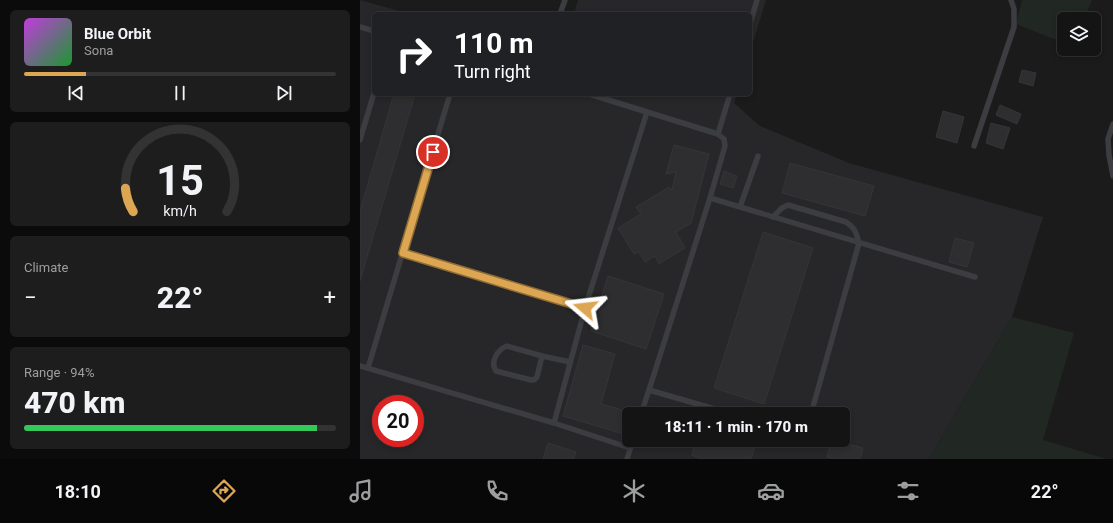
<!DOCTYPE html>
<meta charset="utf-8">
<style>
body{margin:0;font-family:Roboto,sans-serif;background:#1d1d1e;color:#f1f3f6;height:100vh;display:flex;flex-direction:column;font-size:15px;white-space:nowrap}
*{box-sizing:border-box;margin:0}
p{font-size:13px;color:#9d9ea0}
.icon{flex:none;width:22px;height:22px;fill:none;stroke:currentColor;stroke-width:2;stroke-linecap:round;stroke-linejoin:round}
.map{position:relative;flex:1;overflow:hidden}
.details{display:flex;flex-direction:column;gap:10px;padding:10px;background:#0b0b0c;width:360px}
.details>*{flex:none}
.guide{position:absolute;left:12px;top:12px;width:380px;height:84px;border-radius:6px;box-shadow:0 2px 6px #0003,0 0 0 1px #333334;background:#202124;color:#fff;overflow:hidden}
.tools{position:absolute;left:697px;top:12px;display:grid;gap:8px}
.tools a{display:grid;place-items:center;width:44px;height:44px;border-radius:6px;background:#141415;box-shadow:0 2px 6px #0003,0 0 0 1px #333334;font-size:20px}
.speed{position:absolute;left:12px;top:395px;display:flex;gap:8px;font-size:20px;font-weight:700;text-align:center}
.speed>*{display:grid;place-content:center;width:52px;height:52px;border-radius:50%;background:#141415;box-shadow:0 2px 6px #0003,0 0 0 1px #333334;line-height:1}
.speed .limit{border:6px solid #d22;background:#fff;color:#111}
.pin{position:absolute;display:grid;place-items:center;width:34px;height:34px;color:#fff;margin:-17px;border:2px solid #fff;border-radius:50%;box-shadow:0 1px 4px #0007}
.me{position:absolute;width:44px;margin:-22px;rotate:287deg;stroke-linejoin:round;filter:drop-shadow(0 0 3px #0008)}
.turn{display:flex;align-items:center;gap:14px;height:84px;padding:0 16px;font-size:18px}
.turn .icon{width:52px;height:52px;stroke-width:2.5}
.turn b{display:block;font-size:28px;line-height:34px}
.big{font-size:30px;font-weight:800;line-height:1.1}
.details .widget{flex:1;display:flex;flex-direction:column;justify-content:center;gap:6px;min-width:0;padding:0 14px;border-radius:6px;background:#1d1d1e}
.details .dial{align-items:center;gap:0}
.dial svg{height:104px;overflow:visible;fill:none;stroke:#333334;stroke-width:7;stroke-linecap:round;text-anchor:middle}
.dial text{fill:#f1f3f6;stroke:none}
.song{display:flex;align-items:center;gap:12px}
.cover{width:48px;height:48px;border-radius:6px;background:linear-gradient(135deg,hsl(290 70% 55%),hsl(130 70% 35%))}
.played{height:4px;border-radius:2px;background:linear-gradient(90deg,#dda653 20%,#333334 20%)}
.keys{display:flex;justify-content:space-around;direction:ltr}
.heat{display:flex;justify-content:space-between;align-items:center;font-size:22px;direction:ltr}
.charge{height:6px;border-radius:3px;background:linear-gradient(90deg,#34c759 94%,#333334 0)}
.trip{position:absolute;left:262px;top:407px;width:228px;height:40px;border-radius:6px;background:#141415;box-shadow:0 2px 6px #0003,0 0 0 1px #333334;font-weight:800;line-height:40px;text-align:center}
.tabs{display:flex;height:64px;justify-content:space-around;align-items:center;background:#080808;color:#9d9ea0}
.tabs .icon{width:28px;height:28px}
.tabs .current{color:#dda653}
.tabs b{font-size:18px;color:#f1f3f6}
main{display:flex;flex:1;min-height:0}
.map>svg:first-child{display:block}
</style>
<main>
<section class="details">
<div class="widget">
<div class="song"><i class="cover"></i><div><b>Blue Orbit</b><p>Sona</p></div></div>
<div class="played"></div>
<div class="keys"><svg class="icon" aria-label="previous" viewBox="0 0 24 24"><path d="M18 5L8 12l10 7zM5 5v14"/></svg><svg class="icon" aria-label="pause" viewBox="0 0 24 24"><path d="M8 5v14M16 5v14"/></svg><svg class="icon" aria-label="next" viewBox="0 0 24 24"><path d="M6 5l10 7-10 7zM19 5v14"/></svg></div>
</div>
<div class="widget dial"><svg viewBox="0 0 100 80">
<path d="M14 69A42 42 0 1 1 86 69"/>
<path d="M14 69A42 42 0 0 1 8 51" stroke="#dda653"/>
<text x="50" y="56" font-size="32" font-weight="700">15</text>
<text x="50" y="72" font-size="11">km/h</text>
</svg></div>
<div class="widget"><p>Climate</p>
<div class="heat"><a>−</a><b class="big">22°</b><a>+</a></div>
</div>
<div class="widget"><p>Range · 94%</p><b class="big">470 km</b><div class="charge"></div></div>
</section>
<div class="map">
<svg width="753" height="459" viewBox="0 0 753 459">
<rect width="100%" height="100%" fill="#1b1b1c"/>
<g fill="#272729" fill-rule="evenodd">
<path d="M0 0 50 14H14V94H377L374 103 400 126 489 163 683 217 652 317 569 459H0ZM21 404H55V438H21ZM269 414H483V440H269Z"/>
<path d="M218 0H406L390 52V14H214Z"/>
</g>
<g fill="#212722">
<path d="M662 0H732L724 19H704V43L656 24Z"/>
<path d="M652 317 714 333 683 440 747 459H569Z"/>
</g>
<g fill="#2e2e30" stroke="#353538">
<path d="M662 70 676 73 673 86 659 82Z"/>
<path d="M34 94H55L0 281V211Z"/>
<path d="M640 105 661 114 657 124 636 115Z"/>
<path d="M583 111 604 117 597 143 576 137Z"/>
<path d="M631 123 650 128 643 149 626 143Z"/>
<path d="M314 145 349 154 331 223 316 232 325 248 299 264 295 256 285 262 279 252 274 254 258 228 281 214 276 207 309 187 312 190 316 172 306 174Z"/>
<path d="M430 163 514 186 505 216 422 193Z"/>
<path d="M364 171 377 176 373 188 360 184Z"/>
<path d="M403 232 453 248 404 404 354 388Z"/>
<path d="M595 238 614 243 607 267 589 262Z"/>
<path d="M248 276 304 294 286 349 231 331Z"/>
<path d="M223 345 255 354 241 404 273 413 269 414V428L267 435 203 416Z"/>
<path d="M336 440H387L396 443 391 459H339V458L332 455Z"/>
<path d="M472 440 503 448 500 459H474L467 457Z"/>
<path d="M188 443 216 452 214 459H183Z"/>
</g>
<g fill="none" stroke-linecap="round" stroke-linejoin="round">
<g stroke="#3c3d41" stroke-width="5.5">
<path d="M200 14 205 0"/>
<path d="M390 24 397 0"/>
<path d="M0 27 14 31"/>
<path d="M229 94 358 134 364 139 365 146 350 198 615 277"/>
<path d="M753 124 748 139 749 155 753 176"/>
<path d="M358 134 370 94"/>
<path d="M0 140 14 93"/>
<path d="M614 146 654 27V9L651 0"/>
<path d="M350 198 289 390 372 414"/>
<path d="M380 207 398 156"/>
<path d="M413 217 422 208 428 205 486 222C495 228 496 232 499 243L451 414"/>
<path d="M43 253 225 308"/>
<path d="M182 356 147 346C137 350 130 362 136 371L171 380H174L177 377 182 356 210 362"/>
<path d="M0 366 194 423 270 448"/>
<path d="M8 368 90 94"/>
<path d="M281 414 289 390"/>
<path d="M194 423 225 308 287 112"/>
<path d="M267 459 273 440"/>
</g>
</g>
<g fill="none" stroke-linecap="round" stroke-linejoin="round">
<g stroke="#906c36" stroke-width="10">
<path id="route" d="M73 152 43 253 225 308"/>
</g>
<use href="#route" stroke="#dda653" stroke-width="7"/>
</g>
</svg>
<div class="tools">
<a><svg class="icon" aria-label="layers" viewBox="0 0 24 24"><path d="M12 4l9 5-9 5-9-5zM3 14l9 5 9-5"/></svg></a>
</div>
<div class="speed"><div class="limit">20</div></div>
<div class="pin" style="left:73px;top:152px;background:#d93025"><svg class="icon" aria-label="arrive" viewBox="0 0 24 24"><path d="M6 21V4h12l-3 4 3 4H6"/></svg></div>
<svg class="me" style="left:225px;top:308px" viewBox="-20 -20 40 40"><path d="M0-17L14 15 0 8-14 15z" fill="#dda653" stroke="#fff" stroke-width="4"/></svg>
<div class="trip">18:11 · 1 min · 170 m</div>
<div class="guide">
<div class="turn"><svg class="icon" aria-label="right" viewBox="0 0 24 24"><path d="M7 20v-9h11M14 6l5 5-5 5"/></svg><div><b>110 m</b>Turn right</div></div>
</div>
</div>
</main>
<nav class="tabs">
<b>18:10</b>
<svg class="icon current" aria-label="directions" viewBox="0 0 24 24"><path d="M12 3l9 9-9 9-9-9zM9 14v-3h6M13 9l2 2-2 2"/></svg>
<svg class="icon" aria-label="music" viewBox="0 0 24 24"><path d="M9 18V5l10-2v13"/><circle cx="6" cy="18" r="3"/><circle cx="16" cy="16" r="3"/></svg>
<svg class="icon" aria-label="phone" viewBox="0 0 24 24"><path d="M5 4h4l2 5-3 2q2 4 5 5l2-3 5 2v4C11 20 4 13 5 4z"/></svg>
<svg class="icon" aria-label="climate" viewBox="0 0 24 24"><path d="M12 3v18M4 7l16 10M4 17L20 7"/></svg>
<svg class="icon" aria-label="car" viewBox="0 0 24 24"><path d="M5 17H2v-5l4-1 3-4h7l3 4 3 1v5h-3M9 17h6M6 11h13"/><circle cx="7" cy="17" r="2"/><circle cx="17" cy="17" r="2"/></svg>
<svg class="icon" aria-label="filters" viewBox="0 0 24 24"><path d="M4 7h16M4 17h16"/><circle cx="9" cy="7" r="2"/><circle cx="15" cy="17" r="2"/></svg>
<b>22°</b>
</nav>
